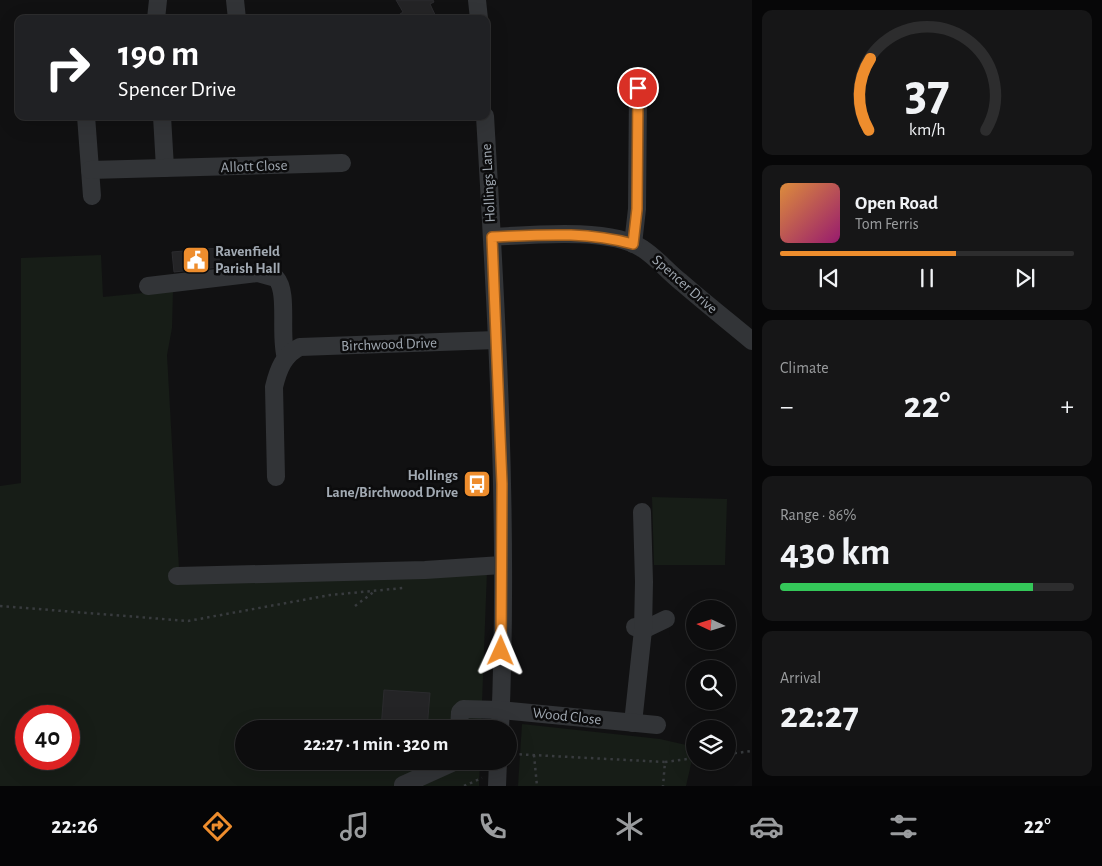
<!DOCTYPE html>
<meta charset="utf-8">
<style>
body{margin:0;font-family:"Alegreya Sans",sans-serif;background:#161617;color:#f1f3f6;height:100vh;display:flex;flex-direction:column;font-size:19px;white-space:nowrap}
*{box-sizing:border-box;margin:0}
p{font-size:16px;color:#9a9c9e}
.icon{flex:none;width:28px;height:28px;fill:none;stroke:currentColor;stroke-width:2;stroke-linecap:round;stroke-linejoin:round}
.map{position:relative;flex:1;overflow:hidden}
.drawer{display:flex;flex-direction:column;gap:10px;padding:10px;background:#070708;width:350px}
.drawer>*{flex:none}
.banner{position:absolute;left:15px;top:15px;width:475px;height:105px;border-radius:10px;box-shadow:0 5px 20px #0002,0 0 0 1px #2d2d2e;background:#202124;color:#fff;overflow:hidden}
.needle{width:32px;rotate:274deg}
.controls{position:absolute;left:686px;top:600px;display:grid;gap:10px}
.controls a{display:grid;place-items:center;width:50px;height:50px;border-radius:50%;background:#0d0d0e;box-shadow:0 5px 20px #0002,0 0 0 1px #2d2d2e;font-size:25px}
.speed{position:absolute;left:15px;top:705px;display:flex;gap:10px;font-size:25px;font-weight:700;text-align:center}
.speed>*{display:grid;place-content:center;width:65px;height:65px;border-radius:50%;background:#0d0d0e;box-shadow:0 5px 20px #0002,0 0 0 1px #2d2d2e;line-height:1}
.speed .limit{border:8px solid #d22;background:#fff;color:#111}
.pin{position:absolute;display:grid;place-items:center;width:42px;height:42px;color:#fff;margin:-21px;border:2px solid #fff;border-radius:50%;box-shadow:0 1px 5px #0007}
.me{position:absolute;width:55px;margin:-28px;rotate:1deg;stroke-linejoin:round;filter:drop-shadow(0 0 4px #0008)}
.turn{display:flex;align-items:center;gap:18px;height:105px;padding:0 20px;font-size:22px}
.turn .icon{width:65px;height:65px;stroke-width:2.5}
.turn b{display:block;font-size:35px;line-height:42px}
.big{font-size:38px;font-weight:600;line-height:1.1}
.drawer .tile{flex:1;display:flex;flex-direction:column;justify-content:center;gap:8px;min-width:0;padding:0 18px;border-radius:10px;background:#161617}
.drawer .dial{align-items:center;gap:0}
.dial svg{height:130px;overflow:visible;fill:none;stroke:#2d2d2e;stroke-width:7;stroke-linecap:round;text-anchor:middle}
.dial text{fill:#f1f3f6;stroke:none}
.song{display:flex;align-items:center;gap:15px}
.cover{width:60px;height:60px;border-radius:8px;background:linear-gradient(135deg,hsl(30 70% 55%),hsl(320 70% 35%))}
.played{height:5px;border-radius:2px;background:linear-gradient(90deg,#ee8d2d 60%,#2d2d2e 60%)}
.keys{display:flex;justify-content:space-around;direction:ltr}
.heat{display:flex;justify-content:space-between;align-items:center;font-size:28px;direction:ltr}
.charge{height:8px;border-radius:4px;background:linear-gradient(90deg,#34c759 86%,#2d2d2e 0)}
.trip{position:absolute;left:235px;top:720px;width:282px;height:50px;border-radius:25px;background:#0d0d0e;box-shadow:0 5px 20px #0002,0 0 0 1px #2d2d2e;font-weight:600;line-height:50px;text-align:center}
.dock{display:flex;height:80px;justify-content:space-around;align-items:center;background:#050506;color:#9a9c9e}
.dock .icon{width:35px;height:35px}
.dock .on{color:#ee8d2d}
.dock b{font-size:22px;color:#f1f3f6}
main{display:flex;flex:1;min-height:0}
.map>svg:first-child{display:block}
</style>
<main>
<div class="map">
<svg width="752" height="786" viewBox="0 0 752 786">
<rect width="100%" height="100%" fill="#111112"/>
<g fill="#171d17" fill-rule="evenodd">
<path d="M101 255 103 297 173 290 172 328 167 355 179 569 487 571 481 729H244V761H480L479 786H0V486L21 483V258ZM26 716H69V759H26Z"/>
<path d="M652 497 727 499 725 565H654Z"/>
<path d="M522 724 660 739 695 747 686 786H518Z"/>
</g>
<g fill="#242426" stroke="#2b2b2e">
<path d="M396 0H433L434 2 430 4 437 19H393L403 12Z"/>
<path d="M218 248 220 267 174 272 172 252Z"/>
<path d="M384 690 430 693 427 729H381Z"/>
</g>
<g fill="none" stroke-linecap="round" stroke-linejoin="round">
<g stroke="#383b3e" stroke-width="2.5" stroke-dasharray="2.5 4" stroke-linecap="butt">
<path d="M0 606 188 621 330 595 403 588"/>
<path d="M355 606 375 591"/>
<path d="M513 754 665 762 663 786"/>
<path d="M728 754 752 751"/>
<path d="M534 755 537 786"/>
<path d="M665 762 695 758"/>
<path d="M464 786 482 778"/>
</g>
<g stroke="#323437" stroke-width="18">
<path d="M235 0 237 19"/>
<path d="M477 0 479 19"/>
<path d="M156 19 158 0"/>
<path d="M86 116 92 196"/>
<path d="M162 116 165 168"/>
<path d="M485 116C497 320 509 525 500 729"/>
<path d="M90 170 342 163"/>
<path d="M492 237C531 235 611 227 643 249 657 258 668 272 681 282 704 302 728 321 752 341"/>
<path d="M633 244 637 209 638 88"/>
<path d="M148 286 258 273 276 278C289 292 279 336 286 358"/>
<path d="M276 477 274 387C278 370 284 354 300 347L496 340"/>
<path d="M177 576 425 570 502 565"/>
<path d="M635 627 643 630 666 619"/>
<path d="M633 723 643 630 644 582 642 512"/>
<path d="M459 729 460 712 463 709 500 710 657 725"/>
<path d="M403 785 456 761"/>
<path d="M497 786 498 761"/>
</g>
</g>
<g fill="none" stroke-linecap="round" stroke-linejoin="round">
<g stroke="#9b5c1d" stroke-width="12">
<path id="route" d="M501 651 502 484 492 237C541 235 585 231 633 244L637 209 638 88"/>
</g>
<use href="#route" stroke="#ee8d2d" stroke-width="9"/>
</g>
<defs>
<g id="civic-square" transform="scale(1.4375)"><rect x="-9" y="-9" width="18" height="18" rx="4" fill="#ee8d2d" stroke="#0c0c0d"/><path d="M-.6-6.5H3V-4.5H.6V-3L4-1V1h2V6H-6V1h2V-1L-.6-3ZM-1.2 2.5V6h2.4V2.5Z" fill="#fff"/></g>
<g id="bus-square" transform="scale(1.4375)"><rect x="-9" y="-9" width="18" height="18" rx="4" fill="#ee8d2d" stroke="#0c0c0d"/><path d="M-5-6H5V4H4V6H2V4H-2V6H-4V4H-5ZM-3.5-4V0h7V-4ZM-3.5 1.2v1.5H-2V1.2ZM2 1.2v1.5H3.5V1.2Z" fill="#fff"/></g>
</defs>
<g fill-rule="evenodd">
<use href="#civic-square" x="196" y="260"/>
<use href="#bus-square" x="477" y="484"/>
</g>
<g text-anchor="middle" stroke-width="5" stroke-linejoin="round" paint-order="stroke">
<g font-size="15" fill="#a2aab3" stroke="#0c0c0d">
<text transform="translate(254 166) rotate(-2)" y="5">Allott Close</text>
<text transform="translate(488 183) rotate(-93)" y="5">Hollings Lane</text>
<text transform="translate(685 284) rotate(41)" y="5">Spencer Drive</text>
<text transform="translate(389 344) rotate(-2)" y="5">Birchwood Drive</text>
<text transform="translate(567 716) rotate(6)" y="5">Wood Close</text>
</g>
<g font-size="15" font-weight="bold" fill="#a2aab3" stroke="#0c0c0d" text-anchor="start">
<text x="215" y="256">Ravenfield<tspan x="215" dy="17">Parish Hall</tspan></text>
<text x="458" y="480" text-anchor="end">Hollings<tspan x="458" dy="17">Lane/Birchwood Drive</tspan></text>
</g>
</g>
</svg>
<div class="controls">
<a><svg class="needle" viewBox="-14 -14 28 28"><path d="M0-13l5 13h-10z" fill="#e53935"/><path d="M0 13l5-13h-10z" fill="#9a9c9e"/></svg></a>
<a><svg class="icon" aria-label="search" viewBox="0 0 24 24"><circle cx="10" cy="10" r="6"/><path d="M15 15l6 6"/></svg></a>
<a><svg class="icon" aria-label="layers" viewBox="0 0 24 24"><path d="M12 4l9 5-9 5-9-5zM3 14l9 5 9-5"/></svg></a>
</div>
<div class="speed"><div class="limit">40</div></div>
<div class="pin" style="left:638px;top:88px;background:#d93025"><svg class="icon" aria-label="arrive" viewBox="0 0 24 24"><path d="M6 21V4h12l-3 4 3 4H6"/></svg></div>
<svg class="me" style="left:501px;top:651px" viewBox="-20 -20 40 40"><path d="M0-17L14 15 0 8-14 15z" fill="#ee8d2d" stroke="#fff" stroke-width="4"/></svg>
<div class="trip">22:27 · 1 min · 320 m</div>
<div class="banner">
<div class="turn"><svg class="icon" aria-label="right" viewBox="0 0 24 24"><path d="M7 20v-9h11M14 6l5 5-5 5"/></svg><div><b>190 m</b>Spencer Drive</div></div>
</div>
</div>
<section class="drawer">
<div class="tile dial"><svg viewBox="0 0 100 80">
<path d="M14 69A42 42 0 1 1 86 69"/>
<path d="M14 69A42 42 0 0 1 15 25" stroke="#ee8d2d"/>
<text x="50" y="56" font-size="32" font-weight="700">37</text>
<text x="50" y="72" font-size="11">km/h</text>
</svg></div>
<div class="tile">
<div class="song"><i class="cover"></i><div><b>Open Road</b><p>Tom Ferris</p></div></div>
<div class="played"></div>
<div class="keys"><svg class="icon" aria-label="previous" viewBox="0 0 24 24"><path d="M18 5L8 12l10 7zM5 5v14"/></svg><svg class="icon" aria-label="pause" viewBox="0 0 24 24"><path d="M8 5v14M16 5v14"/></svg><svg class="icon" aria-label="next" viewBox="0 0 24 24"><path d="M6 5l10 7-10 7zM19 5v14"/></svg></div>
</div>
<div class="tile"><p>Climate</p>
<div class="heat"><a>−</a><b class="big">22°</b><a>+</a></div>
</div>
<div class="tile"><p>Range · 86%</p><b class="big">430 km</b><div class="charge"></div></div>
<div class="tile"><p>Arrival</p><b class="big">22:27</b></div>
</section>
</main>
<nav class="dock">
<b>22:26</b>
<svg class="icon on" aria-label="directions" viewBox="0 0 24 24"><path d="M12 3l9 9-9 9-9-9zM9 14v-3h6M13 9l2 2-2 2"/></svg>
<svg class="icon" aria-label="music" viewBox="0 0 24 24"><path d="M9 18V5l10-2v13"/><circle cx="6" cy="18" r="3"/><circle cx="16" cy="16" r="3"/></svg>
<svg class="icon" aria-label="phone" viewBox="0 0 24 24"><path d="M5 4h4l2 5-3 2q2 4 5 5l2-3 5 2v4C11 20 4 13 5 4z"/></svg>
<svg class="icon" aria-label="climate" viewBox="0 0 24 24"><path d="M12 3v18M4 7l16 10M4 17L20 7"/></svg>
<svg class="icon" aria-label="car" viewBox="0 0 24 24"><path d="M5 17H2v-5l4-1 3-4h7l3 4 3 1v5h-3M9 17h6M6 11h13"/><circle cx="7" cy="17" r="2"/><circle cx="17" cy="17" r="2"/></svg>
<svg class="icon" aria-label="filters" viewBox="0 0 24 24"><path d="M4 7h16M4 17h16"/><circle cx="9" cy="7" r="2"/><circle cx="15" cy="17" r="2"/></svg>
<b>22°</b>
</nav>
